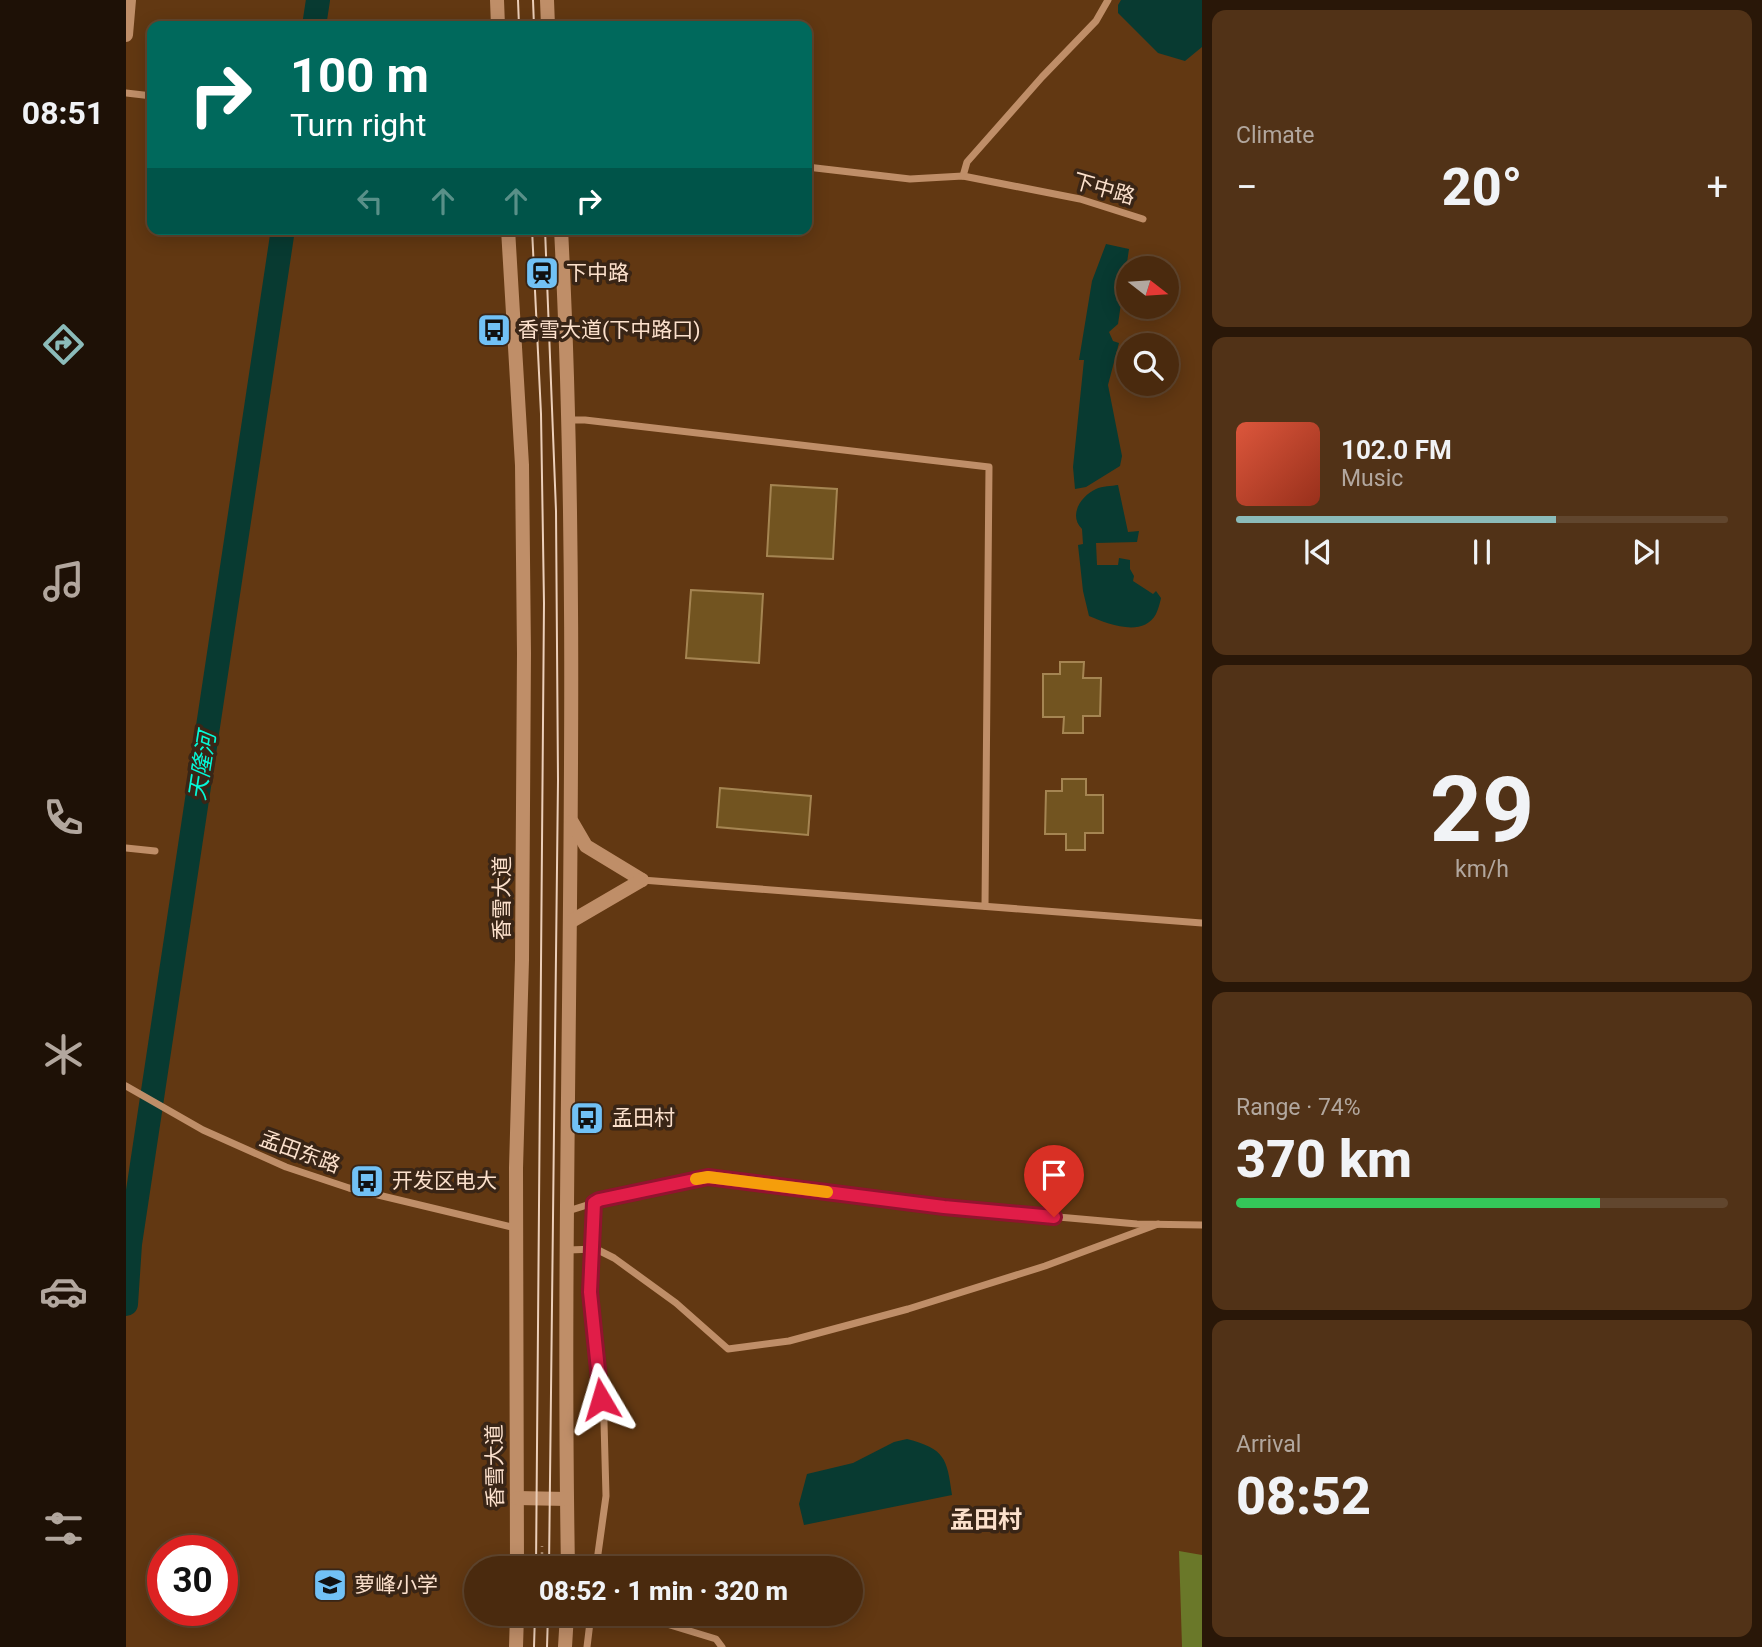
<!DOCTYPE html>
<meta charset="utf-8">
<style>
body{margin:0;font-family:Roboto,"Noto Sans SC",sans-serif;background:#513217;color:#f1f3f6;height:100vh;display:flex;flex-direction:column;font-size:26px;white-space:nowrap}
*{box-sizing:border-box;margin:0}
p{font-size:23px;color:#b2a79e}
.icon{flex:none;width:38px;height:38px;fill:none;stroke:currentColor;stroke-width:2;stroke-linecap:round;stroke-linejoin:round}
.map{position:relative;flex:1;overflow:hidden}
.drawer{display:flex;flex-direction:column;gap:10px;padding:10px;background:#291708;width:560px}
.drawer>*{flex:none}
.banner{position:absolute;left:21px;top:21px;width:665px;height:214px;border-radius:14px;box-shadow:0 4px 18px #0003,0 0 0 2px #61462e;background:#00695c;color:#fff;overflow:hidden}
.needle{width:46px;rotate:107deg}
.controls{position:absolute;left:990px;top:256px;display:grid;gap:14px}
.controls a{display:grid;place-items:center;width:63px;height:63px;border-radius:50%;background:#4a2a0e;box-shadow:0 4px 18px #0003,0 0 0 2px #61462e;font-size:35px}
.speed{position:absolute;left:21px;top:1535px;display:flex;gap:14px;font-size:35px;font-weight:700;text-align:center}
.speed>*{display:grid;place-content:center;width:91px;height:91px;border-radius:50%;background:#4a2a0e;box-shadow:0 4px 18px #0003,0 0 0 2px #61462e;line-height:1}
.speed .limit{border:10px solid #d22;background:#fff;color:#111}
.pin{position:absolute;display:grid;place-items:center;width:60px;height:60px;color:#fff;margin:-72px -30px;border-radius:50% 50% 50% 0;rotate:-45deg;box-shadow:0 0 7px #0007}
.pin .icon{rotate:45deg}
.me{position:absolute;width:77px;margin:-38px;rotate:353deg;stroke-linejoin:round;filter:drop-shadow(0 0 5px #0008)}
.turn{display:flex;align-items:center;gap:24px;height:147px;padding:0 28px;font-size:32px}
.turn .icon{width:91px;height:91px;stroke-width:2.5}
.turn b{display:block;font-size:49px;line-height:60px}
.lanes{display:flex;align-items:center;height:66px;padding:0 28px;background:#0003;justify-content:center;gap:35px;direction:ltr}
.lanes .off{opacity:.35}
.big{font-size:52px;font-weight:800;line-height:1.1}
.drawer .tile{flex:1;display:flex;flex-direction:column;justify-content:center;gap:10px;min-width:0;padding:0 24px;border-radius:14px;background:#513217}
.drawer .dial{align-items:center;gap:0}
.dial b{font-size:91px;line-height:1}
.song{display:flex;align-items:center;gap:21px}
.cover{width:84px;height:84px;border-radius:10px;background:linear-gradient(135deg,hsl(10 70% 55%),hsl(10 70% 35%))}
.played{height:7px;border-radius:4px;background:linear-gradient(90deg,#8bbbb9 65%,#61462e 65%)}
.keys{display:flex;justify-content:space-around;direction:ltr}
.heat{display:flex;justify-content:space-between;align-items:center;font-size:38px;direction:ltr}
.charge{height:10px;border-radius:5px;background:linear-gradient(90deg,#34c759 74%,#61462e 0)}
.trip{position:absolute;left:338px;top:1556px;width:399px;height:70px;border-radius:35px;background:#4a2a0e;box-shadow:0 4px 18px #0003,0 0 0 2px #61462e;font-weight:800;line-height:70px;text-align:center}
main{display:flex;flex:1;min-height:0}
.tabs{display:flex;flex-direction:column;width:126px;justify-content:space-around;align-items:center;background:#1e1106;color:#b2a79e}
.tabs .icon{width:49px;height:49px}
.tabs .selected{color:#8bbbb9}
.tabs b{font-size:32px;color:#f1f3f6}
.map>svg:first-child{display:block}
</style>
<main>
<nav class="tabs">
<b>08:51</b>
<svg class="icon selected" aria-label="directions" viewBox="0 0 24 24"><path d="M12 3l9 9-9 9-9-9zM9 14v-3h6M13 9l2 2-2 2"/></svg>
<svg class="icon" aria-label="music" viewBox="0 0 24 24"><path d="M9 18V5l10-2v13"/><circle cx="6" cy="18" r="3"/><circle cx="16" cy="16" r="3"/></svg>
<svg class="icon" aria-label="phone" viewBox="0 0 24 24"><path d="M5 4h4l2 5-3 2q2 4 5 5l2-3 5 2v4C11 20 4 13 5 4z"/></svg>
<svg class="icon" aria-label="climate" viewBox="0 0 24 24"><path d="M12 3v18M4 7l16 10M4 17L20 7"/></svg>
<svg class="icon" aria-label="car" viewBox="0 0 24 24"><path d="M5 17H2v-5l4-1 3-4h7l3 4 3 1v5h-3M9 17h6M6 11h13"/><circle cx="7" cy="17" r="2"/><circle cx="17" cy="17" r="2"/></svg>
<svg class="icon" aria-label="filters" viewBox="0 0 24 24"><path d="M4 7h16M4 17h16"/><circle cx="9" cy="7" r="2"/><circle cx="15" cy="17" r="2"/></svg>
</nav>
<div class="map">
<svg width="1076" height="1647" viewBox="0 0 1076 1647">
<rect width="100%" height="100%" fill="#623812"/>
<path fill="#6a7829" d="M1053 1551 1076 1555V1647H1056Z"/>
<g fill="#083a31">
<path d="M995 0H1076V47L1059 61 1032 53 992 13V5Z"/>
<path d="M980 244 1003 249 992 324 983 332 987 341 993 343 982 385 996 456 994 466 960 487 949 489 947 467 958 360H953L966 281Z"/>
<path d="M992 485 1002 532 1013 531 1011 542 970 543 971 565H992L993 558 1004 560V569L1008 576 1007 581 1027 594 1030 591 1035 598C1034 603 1032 610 1030 614 1017 638 982 624 963 616L957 591 952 545 957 544 956 529C942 515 955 496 970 489 976 486 986 486 992 485Z"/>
<path d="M781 1439C819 1449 821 1458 826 1495L678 1525 673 1504 681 1474 727 1463 768 1442Z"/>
</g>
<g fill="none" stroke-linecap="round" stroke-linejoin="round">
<g stroke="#083a31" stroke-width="24">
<path d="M188 26 192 0"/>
<path d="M0 1304 4 1244 157 229"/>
</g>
</g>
<g fill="#725420" stroke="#a58552" stroke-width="2">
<path d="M645 485 711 489 707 559 641 556Z"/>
<path d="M565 590 637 594 633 663 560 658Z"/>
<path d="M934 662H958L957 678H975L974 716H957V733H937L938 717H917V674H934Z"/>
<path d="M936 779H960V795H977V833H959V850H940V834H919L920 791H936Z"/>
<path d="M594 788 685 796 682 835 591 827Z"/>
</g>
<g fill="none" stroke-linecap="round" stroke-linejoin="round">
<g stroke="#ac896b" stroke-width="2.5" stroke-dasharray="2 5" stroke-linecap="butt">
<path d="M412 229V231"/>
<path d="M416 1568V1546"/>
</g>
<g stroke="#bf8e68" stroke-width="7">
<path d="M0 93 26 96"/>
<path d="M681 167 784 179 837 176 954 199 1017 219"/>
<path d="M837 176 841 162 916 77 970 21 982 0"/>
<path d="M443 420H459L863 467 859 906"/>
<path d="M0 848 29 851"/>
<path d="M516 880 1076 923"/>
<path d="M0 1086 77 1130 160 1167 223 1188 390 1228"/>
<path d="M468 1203 464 1292 468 1353 478 1422 480 1496 470 1568"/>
<path d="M442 1211 493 1195 582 1176 818 1207 1011 1224 1076 1225"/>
<path d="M442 1250 470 1249 488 1258 550 1303 602 1349 663 1341 782 1309 919 1266 1032 1224"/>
<path d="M522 1614 521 1618 590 1639 596 1647"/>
<path d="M461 1647 465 1614"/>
</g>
<g stroke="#bf8e68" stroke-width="14">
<path d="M371 0 372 26"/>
<path d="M421 0 422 26"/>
<path d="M0 35 3 0"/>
<path d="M382 229 396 465 398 653 396 960 390 1168 391 1568"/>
<path d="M435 229C458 675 434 1122 442 1568"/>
<path d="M446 822 460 846 516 880"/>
<path d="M444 922 516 880"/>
<path d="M391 1498 441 1499"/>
<path d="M390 1647 391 1614"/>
<path d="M439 1647 441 1614"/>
</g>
<g stroke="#eccfb9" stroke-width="2">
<path d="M392 0 393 26"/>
<path d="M407 0 408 26"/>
<path d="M406 229 415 414 418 603 410 1568"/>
<path d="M419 229 430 511 432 780 423 1568"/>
<path d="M408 1647 409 1614"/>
<path d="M421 1647 422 1614"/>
</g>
</g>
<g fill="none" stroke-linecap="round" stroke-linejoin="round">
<g stroke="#92132f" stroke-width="18">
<path id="route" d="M475 1399 464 1292 468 1203 473 1200 582 1177 818 1207 928 1217"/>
</g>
<use href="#route" stroke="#e11d48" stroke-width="12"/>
<path stroke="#f59e0b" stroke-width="12" d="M570 1179 582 1177 701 1192"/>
</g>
<defs>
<g id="station-square" transform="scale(1.75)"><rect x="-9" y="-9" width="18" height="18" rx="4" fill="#71c1f5" stroke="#392516"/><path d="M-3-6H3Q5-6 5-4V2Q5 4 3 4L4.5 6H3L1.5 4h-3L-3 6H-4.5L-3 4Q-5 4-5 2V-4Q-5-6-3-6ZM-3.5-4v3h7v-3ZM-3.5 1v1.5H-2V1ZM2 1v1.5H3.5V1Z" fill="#111"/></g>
<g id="bus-square" transform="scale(1.75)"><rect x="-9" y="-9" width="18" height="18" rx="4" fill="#71c1f5" stroke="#392516"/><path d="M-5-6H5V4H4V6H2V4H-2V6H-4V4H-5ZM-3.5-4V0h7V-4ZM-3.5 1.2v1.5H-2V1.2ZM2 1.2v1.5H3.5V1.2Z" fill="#111"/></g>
<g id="school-square" transform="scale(1.75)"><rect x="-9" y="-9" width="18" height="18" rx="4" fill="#71c1f5" stroke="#392516"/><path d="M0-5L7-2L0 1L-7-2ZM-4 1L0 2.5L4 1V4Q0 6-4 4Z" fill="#111"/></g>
</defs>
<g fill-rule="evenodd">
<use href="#station-square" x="416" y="273"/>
<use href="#bus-square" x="368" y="330"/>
<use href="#bus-square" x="461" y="1118"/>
<use href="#bus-square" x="241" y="1181"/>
<use href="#school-square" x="204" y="1585"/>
</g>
<g text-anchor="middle" stroke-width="7" stroke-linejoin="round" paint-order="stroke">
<g font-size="21" fill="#fbe0cc" stroke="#392516">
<text transform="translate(978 189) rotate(16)" y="7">下中路</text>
<text transform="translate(376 898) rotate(-90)" y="7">香雪大道</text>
<text transform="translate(174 1152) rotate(20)" y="7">孟田东路</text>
<text transform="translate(369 1466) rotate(-91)" y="7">香雪大道</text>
</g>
<g font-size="21" fill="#fbe0cc" stroke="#392516" text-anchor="start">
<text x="440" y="280">下中路</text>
<text x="392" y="337">香雪大道(下中路口)</text>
<text x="486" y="1125">孟田村</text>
<text x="266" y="1188">开发区电大</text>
<text x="228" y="1592">萝峰小学</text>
</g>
<g font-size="23" font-style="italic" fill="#04f9d8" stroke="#392516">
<text transform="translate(76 766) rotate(-81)" y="8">天隆河</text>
</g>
<g font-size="24" font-weight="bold" fill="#fbe0cc" stroke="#392516">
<text x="860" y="1528">孟田村</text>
</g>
</g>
</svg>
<div class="controls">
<a><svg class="needle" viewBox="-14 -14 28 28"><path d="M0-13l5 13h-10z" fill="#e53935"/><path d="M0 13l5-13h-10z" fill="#b2a79e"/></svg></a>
<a><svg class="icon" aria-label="search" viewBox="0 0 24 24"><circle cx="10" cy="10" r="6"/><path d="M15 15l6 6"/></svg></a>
</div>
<div class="speed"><div class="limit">30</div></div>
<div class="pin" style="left:928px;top:1217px;background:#d93025"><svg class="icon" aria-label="arrive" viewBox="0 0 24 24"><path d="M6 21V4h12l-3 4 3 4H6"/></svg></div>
<svg class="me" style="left:475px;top:1399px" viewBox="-20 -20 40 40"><path d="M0-17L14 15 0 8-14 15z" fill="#e11d48" stroke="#fff" stroke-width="4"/></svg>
<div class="trip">08:52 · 1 min · 320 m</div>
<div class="banner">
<div class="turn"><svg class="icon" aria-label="right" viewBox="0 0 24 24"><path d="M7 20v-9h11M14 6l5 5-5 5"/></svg><div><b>100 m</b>Turn right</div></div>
<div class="lanes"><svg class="icon off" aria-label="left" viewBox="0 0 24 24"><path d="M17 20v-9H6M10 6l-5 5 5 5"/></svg><svg class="icon off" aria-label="ahead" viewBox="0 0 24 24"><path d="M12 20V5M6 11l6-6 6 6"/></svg><svg class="icon off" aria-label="ahead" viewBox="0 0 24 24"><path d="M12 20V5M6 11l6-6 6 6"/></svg><svg class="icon" aria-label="right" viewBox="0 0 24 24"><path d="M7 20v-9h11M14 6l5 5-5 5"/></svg></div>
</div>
</div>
<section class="drawer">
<div class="tile"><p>Climate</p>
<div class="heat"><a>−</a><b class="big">20°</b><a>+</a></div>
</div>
<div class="tile">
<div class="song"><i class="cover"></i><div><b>102.0 FM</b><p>Music</p></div></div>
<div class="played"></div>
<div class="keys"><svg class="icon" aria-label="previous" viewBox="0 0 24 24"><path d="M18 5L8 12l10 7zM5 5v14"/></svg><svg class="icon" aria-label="pause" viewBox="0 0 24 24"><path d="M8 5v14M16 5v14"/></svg><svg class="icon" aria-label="next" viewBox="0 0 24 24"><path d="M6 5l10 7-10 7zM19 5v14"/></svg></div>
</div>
<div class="tile dial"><b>29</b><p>km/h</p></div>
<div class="tile"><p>Range · 74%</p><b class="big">370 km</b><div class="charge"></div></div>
<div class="tile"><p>Arrival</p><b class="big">08:52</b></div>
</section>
</main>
